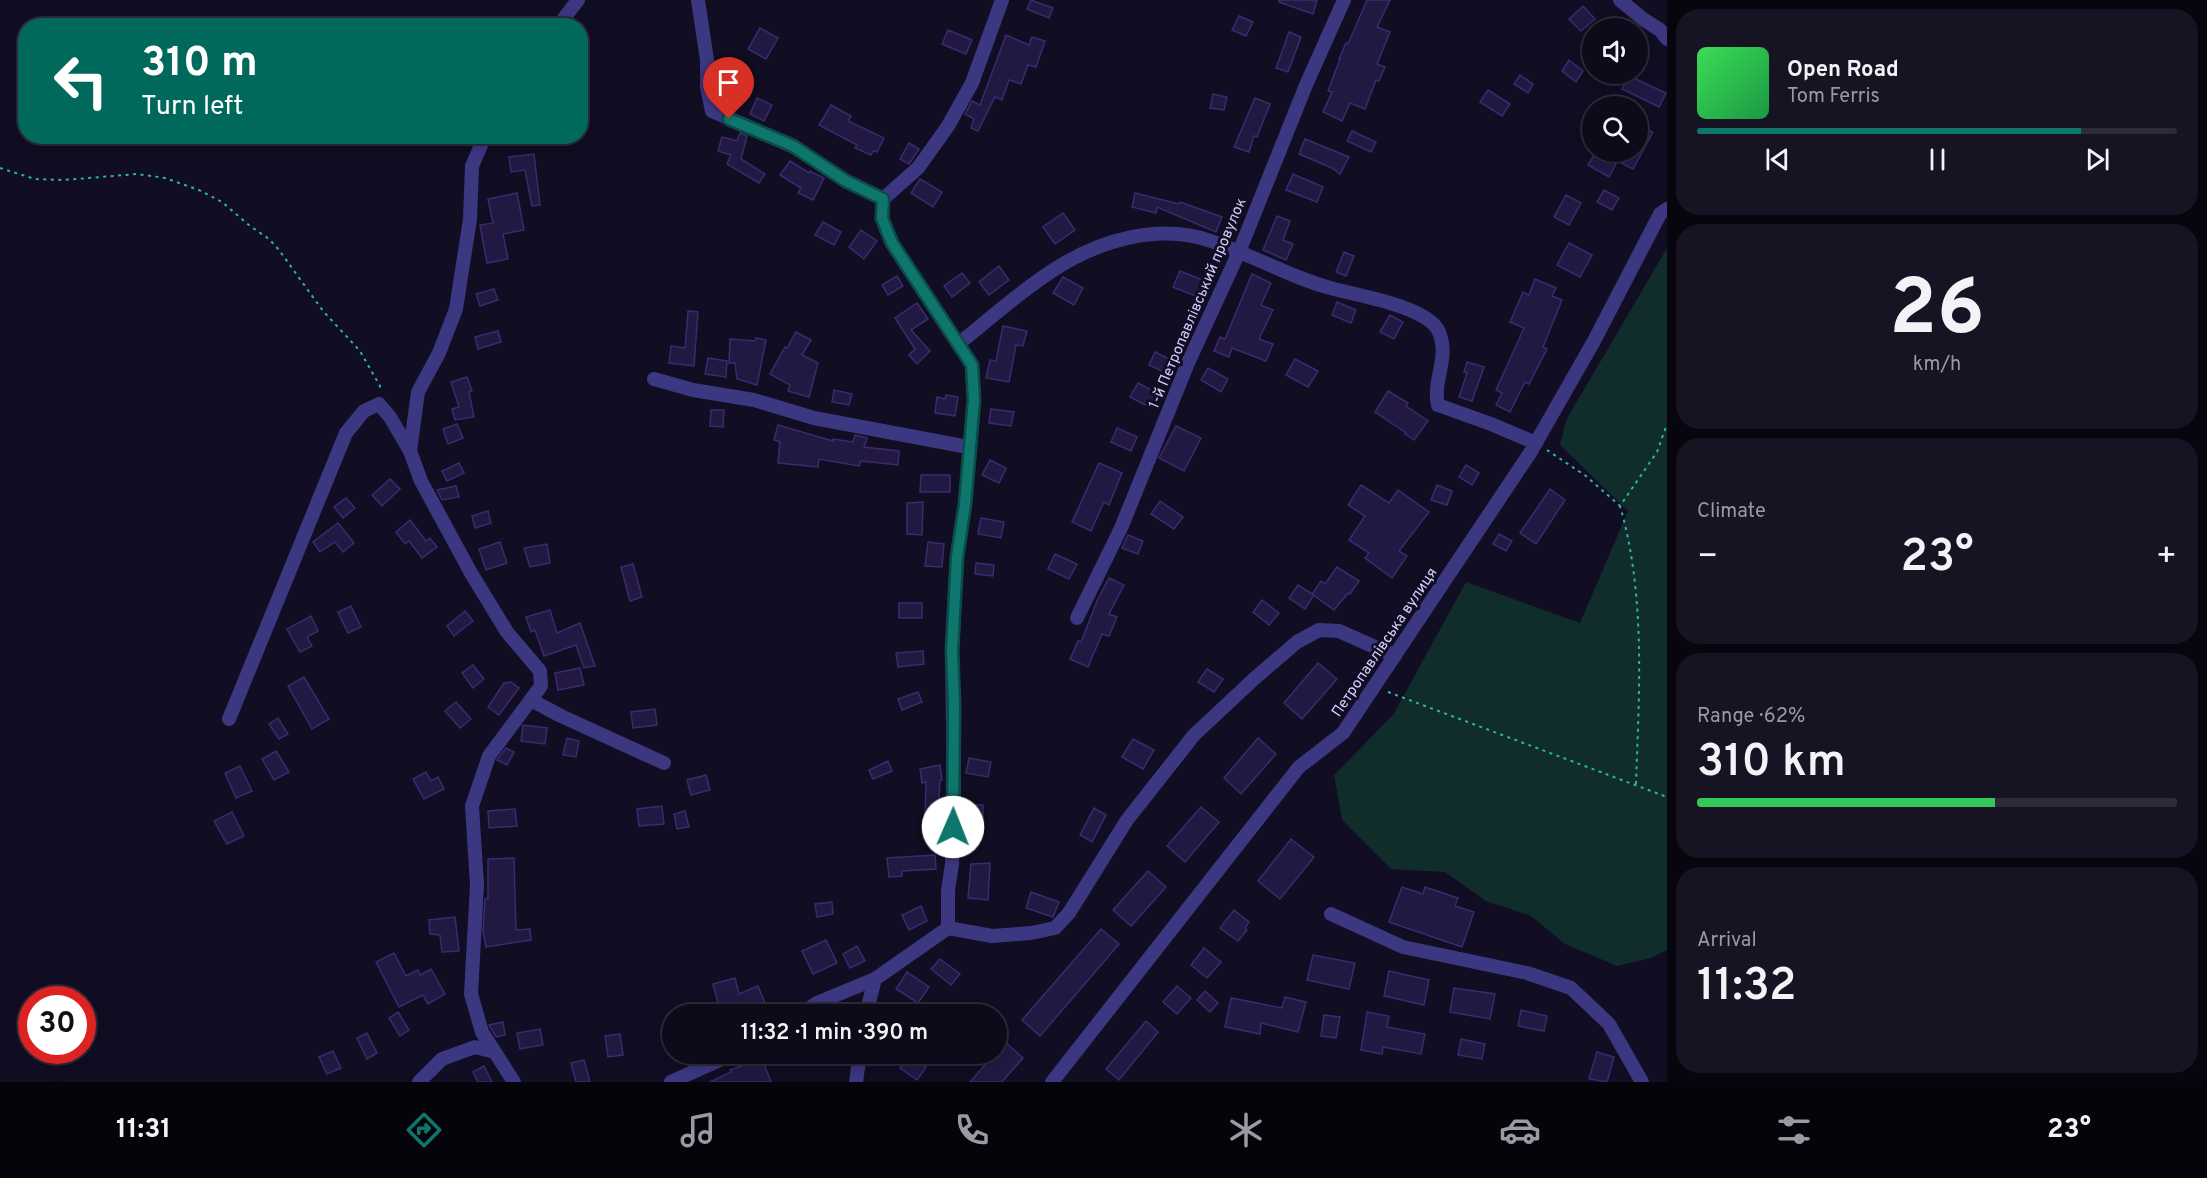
<!DOCTYPE html>
<meta charset="utf-8">
<style>
body{margin:0;font-family:Overpass,sans-serif;background:#161323;color:#f1f3f6;height:100vh;display:flex;flex-direction:column;font-size:22px;white-space:nowrap}
*{box-sizing:border-box;margin:0}
p{font-size:20px;color:#9a9aa2}
.icon{flex:none;width:33px;height:33px;fill:none;stroke:currentColor;stroke-width:2;stroke-linecap:round;stroke-linejoin:round}
.map{position:relative;flex:1;overflow:hidden}
.details{display:flex;flex-direction:column;gap:9px;padding:9px;background:#07060e;width:540px}
.details>*{flex:none}
.top-card{position:absolute;left:18px;top:18px;width:570px;height:126px;border-radius:24px;box-shadow:0 3px 15px #0003,0 0 0 2px #2d2b39;background:#00695c;color:#fff;overflow:hidden}
.buttons{position:absolute;left:1582px;top:18px;display:grid;gap:12px}
.buttons a{display:grid;place-items:center;width:66px;height:66px;border-radius:50%;background:#0d0a1a;box-shadow:0 3px 15px #0003,0 0 0 2px #2d2b39;font-size:30px}
.speed{position:absolute;left:18px;top:986px;display:flex;gap:12px;font-size:30px;font-weight:700;text-align:center}
.speed>*{display:grid;place-content:center;width:78px;height:78px;border-radius:50%;background:#0d0a1a;box-shadow:0 3px 15px #0003,0 0 0 2px #2d2b39;line-height:1}
.speed .limit{border:9px solid #d22;background:#fff;color:#111}
.pin{position:absolute;display:grid;place-items:center;width:51px;height:51px;color:#fff;margin:-62px -26px;border-radius:50% 50% 50% 0;rotate:-45deg;box-shadow:0 0 6px #0007}
.pin .icon{rotate:45deg}
.me{position:absolute;width:66px;margin:-33px;rotate:1deg;stroke-linejoin:round;filter:drop-shadow(0 0 4px #0008)}
.turn{display:flex;align-items:center;gap:21px;height:126px;padding:0 24px;font-size:27px}
.turn .icon{width:78px;height:78px;stroke-width:2.5}
.turn b{display:block;font-size:42px;line-height:51px}
.big{font-size:45px;font-weight:600;line-height:1.1}
.details .widget{flex:1;display:flex;flex-direction:column;justify-content:center;gap:9px;min-width:0;padding:0 21px;border-radius:24px;background:#161323}
.details .dial{align-items:center;gap:0}
.dial b{font-size:78px;line-height:1}
.song{display:flex;align-items:center;gap:18px}
.cover{width:72px;height:72px;border-radius:9px;background:linear-gradient(135deg,hsl(130 70% 55%),hsl(140 70% 35%))}
.played{height:6px;border-radius:3px;background:linear-gradient(90deg,#0f766e 80%,#2d2b39 80%)}
.keys{display:flex;justify-content:space-around;direction:ltr}
.heat{display:flex;justify-content:space-between;align-items:center;font-size:33px;direction:ltr}
.charge{height:9px;border-radius:4px;background:linear-gradient(90deg,#34c759 62%,#2d2b39 0)}
.trip{position:absolute;left:662px;top:1004px;width:345px;height:60px;border-radius:30px;background:#0d0a1a;box-shadow:0 3px 15px #0003,0 0 0 2px #2d2b39;font-weight:600;line-height:60px;text-align:center}
.tab-bar{display:flex;height:96px;justify-content:space-around;align-items:center;background:#05040a;color:#9a9aa2}
.tab-bar .icon{width:42px;height:42px}
.tab-bar .current{color:#0f766e}
.tab-bar b{font-size:27px;color:#f1f3f6}
main{display:flex;flex:1;min-height:0}
.map>svg:first-child{display:block}
</style>
<main>
<div class="map">
<svg width="1667" height="1082" viewBox="0 0 1667 1082">
<rect width="100%" height="100%" fill="#110d22"/>
<path fill="#102c2b" d="M1667 248V950L1651 958 1617 966 1565 944 1531 916 1486 901 1445 872 1391 869 1342 820 1334 775 1393 715 1466 582 1580 623 1628 511 1560 445 1566 420Z"/>
<g fill="#221943" stroke="#3a2b6f" stroke-width="1.5">
<path d="M1031 0 1053 8 1049 18 1027 9Z"/>
<path d="M1279 0H1317L1313 14 1279 2Z"/>
<path d="M1367 0H1390L1377 27 1390 32 1377 64 1385 67 1379 81 1376 80 1365 109 1350 103 1342 121 1323 112 1332 92 1328 91 1340 59H1339L1346 43 1348 44Z"/>
<path d="M1583 6 1595 19 1581 31 1569 19Z"/>
<path d="M1239 16 1253 22 1246 36 1232 30Z"/>
<path d="M760 28 778 38 766 59 748 49Z"/>
<path d="M948 30 972 40 966 54 942 44Z"/>
<path d="M1289 32 1301 37 1288 72 1276 68Z"/>
<path d="M1006 35 1029 45 1032 37 1045 41 1036 67 1028 65 1021 84 1009 80 1002 100 995 97 978 131 971 128 974 119 965 114 972 101 980 105Z"/>
<path d="M1569 60 1583 71 1576 82 1562 71Z"/>
<path d="M1520 75 1533 84 1528 93 1514 84Z"/>
<path d="M1629 76 1666 93 1659 107 1622 89Z"/>
<path d="M1488 90 1510 104 1502 116 1480 102Z"/>
<path d="M1213 94 1227 97 1224 110 1210 108Z"/>
<path d="M757 98 772 105 764 121 750 114Z"/>
<path d="M1255 98 1270 104 1257 137 1254 136 1249 152 1234 147Z"/>
<path d="M831 105 851 116 848 121 884 138 877 152 873 151 871 155 855 148 857 145 819 125Z"/>
<path d="M1638 126 1653 132 1633 169 1600 152H1638Z"/>
<path d="M1352 131 1376 142 1371 152 1347 141Z"/>
<path d="M740 133 747 136 741 159 765 174 759 183 727 164 731 155 718 151 722 137 737 141Z"/>
<path d="M1305 139 1349 157 1340 174 1332 168 1299 154Z"/>
<path d="M909 143 919 149 909 164 900 159Z"/>
<path d="M1596 152 1616 164 1609 177 1588 165Z"/>
<path d="M534 154 540 205 532 206 525 170 511 172 509 157Z"/>
<path d="M790 161 809 173 810 171 824 178 813 200 798 193 801 188 780 175Z"/>
<path d="M1293 174 1323 187 1317 202 1286 190Z"/>
<path d="M920 179 942 192 933 207 911 193Z"/>
<path d="M1604 190 1619 198 1612 210 1597 202Z"/>
<path d="M517 193 524 230 503 234 508 259 487 263 480 225 493 223 488 199Z"/>
<path d="M1135 193 1179 204 1180 202 1222 217 1216 232 1157 207 1156 213 1132 207Z"/>
<path d="M1566 195 1581 203 1569 225 1554 217Z"/>
<path d="M1063 213 1075 230 1055 244 1043 227Z"/>
<path d="M1277 216 1290 221 1283 240 1293 244 1286 260 1263 250Z"/>
<path d="M823 222 841 232 834 245 815 235Z"/>
<path d="M861 230 877 241 864 259 849 247Z"/>
<path d="M1569 243 1592 255 1580 277 1557 265Z"/>
<path d="M1344 252 1354 256 1346 276 1336 272Z"/>
<path d="M999 266 1009 280 989 295 979 282Z"/>
<path d="M1180 271 1205 281 1198 297 1173 287Z"/>
<path d="M962 273 970 283 952 297 944 286Z"/>
<path d="M1252 274 1271 283 1261 305 1273 310 1259 339 1273 344 1266 361 1232 348 1229 357 1214 351 1220 337 1225 339Z"/>
<path d="M897 276 903 286 888 295 882 285Z"/>
<path d="M1063 277 1083 288 1074 305 1053 293Z"/>
<path d="M1535 279 1556 288 1552 296 1562 300 1543 347 1547 349 1529 384 1525 382 1510 412 1496 405 1502 393 1496 390 1524 328 1510 322 1523 292 1529 295Z"/>
<path d="M494 289 498 300 480 306 476 294Z"/>
<path d="M1337 302 1356 310 1351 323 1332 315Z"/>
<path d="M917 303 928 319 911 330 930 351 917 364 909 355 915 349 895 318Z"/>
<path d="M688 311 698 312 694 366 669 363 671 346 685 348Z"/>
<path d="M1390 315 1403 322 1394 339 1380 332Z"/>
<path d="M1003 326 1027 331 1023 346 1016 345 1009 382 986 378 990 360 996 361Z"/>
<path d="M498 331 501 342 478 349 475 337Z"/>
<path d="M796 332 811 340 802 355 818 363 809 397 788 391 790 385 770 374 785 347 787 348Z"/>
<path d="M756 338 766 340 757 385 737 379 735 363H729L730 339 755 341Z"/>
<path d="M1155 352 1176 362 1170 375 1149 365Z"/>
<path d="M708 358 727 361 726 377 705 374Z"/>
<path d="M1295 359 1318 371 1308 387 1286 375Z"/>
<path d="M1467 362 1484 367 1472 401 1459 397 1467 373 1464 372Z"/>
<path d="M1208 368 1228 379 1221 392 1201 380Z"/>
<path d="M467 377 472 391 469 392 474 417 455 420 452 409 459 407 451 382Z"/>
<path d="M1138 383 1159 394 1151 408 1130 397Z"/>
<path d="M834 390 852 394 849 405 832 402Z"/>
<path d="M1388 391 1408 403 1406 406 1428 421 1414 440 1405 434 1406 433 1375 412Z"/>
<path d="M946 395 958 397 955 416 935 413 937 397 945 399Z"/>
<path d="M991 409 1014 412 1011 426 989 423Z"/>
<path d="M711 410H724L723 427 710 426Z"/>
<path d="M457 424 463 438 448 444 443 429Z"/>
<path d="M778 425 833 441V439L853 442 855 435 867 438 864 447 899 451 898 465 861 461 859 466 819 459 818 467 778 463 780 442 774 440Z"/>
<path d="M1176 426 1201 438 1184 471 1159 458Z"/>
<path d="M1117 428 1137 437 1131 451 1111 442Z"/>
<path d="M990 460 1006 468 999 483 982 475Z"/>
<path d="M459 463 464 473 447 481 442 471Z"/>
<path d="M1099 463 1122 473 1109 505 1104 502 1091 531 1072 522Z"/>
<path d="M1466 465 1479 473 1472 485 1459 477Z"/>
<path d="M921 475H950V492H920Z"/>
<path d="M390 479 400 489 382 506 372 495Z"/>
<path d="M1361 485 1389 503 1398 490 1429 512 1399 551 1407 556 1392 578 1365 558 1369 553 1349 540 1365 516 1348 505Z"/>
<path d="M1437 485 1452 491 1447 505 1431 500Z"/>
<path d="M456 486 459 497 442 500 437 490Z"/>
<path d="M1550 489 1565 500 1536 544 1520 533Z"/>
<path d="M346 498 355 508 343 518 334 507Z"/>
<path d="M1160 501 1183 517 1174 529 1151 514Z"/>
<path d="M923 502 922 535 907 534V503Z"/>
<path d="M488 511 491 523 475 528 472 516Z"/>
<path d="M981 518 1004 522 1001 538 978 534Z"/>
<path d="M410 520 426 541 430 538 437 547 422 558 409 541 405 544 396 532Z"/>
<path d="M338 523 354 543 343 552 335 542 320 552 313 542Z"/>
<path d="M1499 534 1512 541 1506 551 1493 544Z"/>
<path d="M1128 535 1143 541 1138 554 1122 548Z"/>
<path d="M500 542 507 563 486 570 479 549Z"/>
<path d="M928 542 944 544 942 567 925 566Z"/>
<path d="M547 544 550 563 530 567 524 548Z"/>
<path d="M1055 554 1077 564 1069 579 1048 569Z"/>
<path d="M976 563 994 565 993 576 975 574Z"/>
<path d="M633 564 642 597 630 601 621 567Z"/>
<path d="M1337 567 1359 581 1350 594 1348 593 1334 610 1312 594 1321 581 1325 584Z"/>
<path d="M1109 578 1124 585 1109 614 1117 617 1109 636 1102 634 1088 667 1070 659 1078 641 1081 642 1097 601Z"/>
<path d="M1298 585 1314 595 1305 609 1289 598Z"/>
<path d="M1262 600 1279 613 1269 625 1253 612Z"/>
<rect x="899" y="603" width="23" height="15"/>
<path d="M351 606 361 627 348 633 338 612Z"/>
<path d="M550 610 557 633 580 623 595 666 584 668 576 645 544 656 535 630 531 632 526 617Z"/>
<path d="M465 611 473 621 454 636 447 626Z"/>
<path d="M311 616 318 631 307 637 312 646 300 652 287 629Z"/>
<path d="M923 651 924 664 898 667 896 653Z"/>
<path d="M1318 663 1337 679 1302 719 1284 703Z"/>
<path d="M473 665 484 679 473 688 462 673Z"/>
<path d="M580 668 584 685 558 690 555 673Z"/>
<path d="M1207 669 1223 679 1214 692 1198 682Z"/>
<path d="M304 677 329 719 312 729 288 686Z"/>
<path d="M511 682 519 688 499 715 488 707 504 683Z"/>
<path d="M918 692 922 702 902 710 898 699Z"/>
<path d="M456 702 471 719 460 728 445 711Z"/>
<path d="M655 709 657 725 633 728 631 712Z"/>
<path d="M278 718 288 734 279 739 269 724Z"/>
<path d="M523 725 547 728 545 744 521 741Z"/>
<path d="M567 738 579 741 576 757 563 755Z"/>
<path d="M1258 738 1276 754 1241 794 1224 778Z"/>
<path d="M1133 739 1154 750 1143 769 1122 757Z"/>
<path d="M506 748 514 752 507 765 497 760Z"/>
<path d="M276 751 289 772 274 780 262 759Z"/>
<path d="M969 758 991 762 988 777 966 773Z"/>
<path d="M888 761 892 771 873 779 869 770Z"/>
<path d="M940 765 942 780H940L938 816 925 815 926 782 922 783 920 769Z"/>
<path d="M240 766 252 791 236 798 225 773Z"/>
<path d="M426 772 431 781 438 777 444 789 424 799 413 779Z"/>
<path d="M706 775 710 790 691 795 687 780Z"/>
<rect x="965" y="805" width="18" height="19"/>
<path d="M662 806 664 824 639 826 637 809Z"/>
<path d="M1201 807 1219 822 1185 862 1167 846Z"/>
<path d="M1094 808 1106 815 1092 842 1080 835Z"/>
<path d="M515 809 517 826 489 828 488 811Z"/>
<path d="M685 811 689 827 677 829 674 814Z"/>
<path d="M232 812 244 836 227 844 214 821Z"/>
<path d="M1291 839 1314 857 1280 899 1258 881Z"/>
<path d="M935 855 936 869 902 871V876L889 877 887 858Z"/>
<path d="M514 858 516 930 530 929 531 940 486 947 483 931 485 899H488V859Z"/>
<path d="M990 863 988 900 968 898 971 864Z"/>
<path d="M1148 871 1166 887 1131 926 1113 910Z"/>
<path d="M1402 887 1423 894 1425 887 1458 898 1455 906 1474 912 1462 947 1389 922Z"/>
<path d="M1031 892 1059 902 1053 917 1026 908Z"/>
<path d="M832 902 833 914 817 917 815 904Z"/>
<path d="M921 906 927 921 909 930 902 915Z"/>
<path d="M1234 910 1249 922 1245 928 1247 930 1238 941 1220 928Z"/>
<path d="M455 917 459 951 442 952 440 935 430 934 429 920Z"/>
<path d="M1101 929 1119 944 1040 1036 1022 1020Z"/>
<path d="M826 940 837 963 813 974 802 951Z"/>
<path d="M857 946 865 961 850 968 843 954Z"/>
<path d="M1204 948 1221 962 1207 978 1191 965Z"/>
<path d="M394 953 406 976 418 970 420 975 431 969 445 994 428 1004 423 995 399 1007 376 962Z"/>
<path d="M1313 955 1355 963 1349 989 1307 980Z"/>
<path d="M940 959 960 974 951 985 931 969Z"/>
<path d="M1389 971 1429 980 1424 1005 1384 996Z"/>
<path d="M907 972 929 987 918 1003 896 989Z"/>
<path d="M735 978 739 994 758 986 767 1008 755 1014H721L713 984Z"/>
<path d="M1177 986 1191 998 1177 1014 1163 1002Z"/>
<path d="M1454 988 1495 994 1490 1019 1450 1012Z"/>
<path d="M1205 991 1218 1003 1210 1012 1197 1000Z"/>
<path d="M1285 997 1306 1002 1298 1032 1261 1023 1260 1034 1225 1027 1231 998 1282 1008Z"/>
<path d="M1521 1010 1547 1016 1544 1031 1518 1026Z"/>
<path d="M398 1012 409 1030 400 1036 389 1018Z"/>
<path d="M1367 1012 1389 1016 1387 1027 1425 1034 1421 1054 1383 1047 1382 1054 1361 1050Z"/>
<path d="M1324 1015 1340 1017 1336 1038 1321 1036Z"/>
<path d="M1146 1021 1158 1032 1119 1080 1106 1069Z"/>
<path d="M503 1022 505 1035 496 1037 489 1025Z"/>
<path d="M540 1029 543 1045 520 1049 517 1033Z"/>
<path d="M367 1033 377 1053 367 1059 357 1038Z"/>
<path d="M620 1034 623 1055 608 1057 605 1036Z"/>
<path d="M1461 1039 1485 1044 1482 1059 1458 1055Z"/>
<path d="M1005 1042 1023 1058 1002 1082H970Z"/>
<path d="M333 1051 341 1068 327 1074 319 1057Z"/>
<path d="M1597 1052 1614 1057 1607 1082 1589 1079Z"/>
<path d="M910 1056 926 1067 917 1080 900 1068Z"/>
<path d="M762 1059 771 1082H710L731 1072 730 1070Z"/>
<path d="M584 1060 590 1082H576L571 1063Z"/>
<path d="M484 1066 492 1082H478L473 1072Z"/>
</g>
<g fill="none" stroke-linecap="round" stroke-linejoin="round">
<g stroke="#2cb4af" stroke-width="2" stroke-dasharray="3 4.5" stroke-linecap="butt">
<path d="M0 168 35 179 64 180 137 174 165 178 199 190 222 202 250 226 269 239 279 250 323 311 360 351 380 386V392"/>
<path d="M1547 450 1586 476 1620 506"/>
<path d="M1388 692 1667 797"/>
<path d="M1636 784C1639 693 1646 595 1620 506L1657 452 1667 424"/>
</g>
<g stroke="#3c3781" stroke-width="14">
<path d="M698 0 707 60V87L712 111 793 146 846 181 883 199"/>
<path d="M1620 0 1643 19 1660 30 1667 39"/>
<path d="M558 26 578 0"/>
<path d="M958 344C990 319 1020 291 1055 269 1100 240 1159 223 1211 241 1253 255 1291 278 1334 289 1358 295 1426 307 1438 330 1451 356 1432 380 1438 405L1491 424 1536 443"/>
<path d="M654 379 693 390 754 400 814 418 968 447"/>
<path d="M410 451 418 392 439 353 456 309 470 219 472 166 485 136"/>
<path d="M1077 618 1121 528 1188 363 1239 252 1306 85 1344 0"/>
<path d="M531 700 561 716 664 763"/>
<path d="M229 719 346 433 364 411 379 404 390 417 410 451 421 481 471 573 507 632 540 671 541 686 489 756 472 806 477 885 471 994 482 1032 514 1082"/>
<path d="M1331 914 1403 947 1527 973 1571 988 1609 1024 1642 1082"/>
<path d="M948 928V890L952 864 954 808 952 651 957 557 965 504 974 400 972 365 892 243 882 218 883 199 918 168 948 126 972 83 1002 0"/>
<path d="M802 1014 817 1003 875 979 948 928 992 936 1031 933 1055 928 1069 913 1127 820 1194 735 1255 678 1297 642 1319 630 1339 631 1395 656"/>
<path d="M866 1014 875 979"/>
<path d="M419 1082 442 1059 475 1047 495 1052"/>
<path d="M671 1082 735 1053"/>
<path d="M856 1082 860 1053"/>
<path d="M1052 1082 1299 767 1343 733 1530 453 1594 341 1660 214 1667 209"/>
</g>
</g>
<g fill="none" stroke-linecap="round" stroke-linejoin="round">
<g stroke="#0a4d48" stroke-width="15">
<path id="route" d="M729 119 793 146 846 181 883 199 882 218 892 243 972 365 974 400 965 504 957 557 952 651 954 705 953 827"/>
</g>
<use href="#route" stroke="#0f766e" stroke-width="10"/>
</g>
<g text-anchor="middle" stroke-width="6" stroke-linejoin="round" paint-order="stroke">
<g font-size="15" fill="#d5ceff" stroke="#110d22">
<text transform="translate(1197 303) rotate(-67)" y="5">1-й Петропавлівський провулок</text>
<text transform="translate(1384 642) rotate(-56)" y="5">Петропавлівська вулиця</text>
</g>
</g>
</svg>
<div class="buttons">
<a><svg class="icon" aria-label="sound" viewBox="0 0 24 24"><path d="M4 9h4l5-4v14l-5-4H4zM17 9q2 3 0 6"/></svg></a>
<a><svg class="icon" aria-label="search" viewBox="0 0 24 24"><circle cx="10" cy="10" r="6"/><path d="M15 15l6 6"/></svg></a>
</div>
<div class="speed"><div class="limit">30</div></div>
<div class="pin" style="left:729px;top:119px;background:#d93025"><svg class="icon" aria-label="arrive" viewBox="0 0 24 24"><path d="M6 21V4h12l-3 4 3 4H6"/></svg></div>
<svg class="me" style="left:953px;top:827px" viewBox="-20 -20 40 40"><circle r="19" fill="#fff"/><path d="M0-13L10 11 0 6-10 11z" fill="#0f766e"/></svg>
<div class="trip">11:32 · 1 min · 390 m</div>
<div class="top-card">
<div class="turn"><svg class="icon" aria-label="left" viewBox="0 0 24 24"><path d="M17 20v-9H6M10 6l-5 5 5 5"/></svg><div><b>310 m</b>Turn left</div></div>
</div>
</div>
<section class="details">
<div class="widget">
<div class="song"><i class="cover"></i><div><b>Open Road</b><p>Tom Ferris</p></div></div>
<div class="played"></div>
<div class="keys"><svg class="icon" aria-label="previous" viewBox="0 0 24 24"><path d="M18 5L8 12l10 7zM5 5v14"/></svg><svg class="icon" aria-label="pause" viewBox="0 0 24 24"><path d="M8 5v14M16 5v14"/></svg><svg class="icon" aria-label="next" viewBox="0 0 24 24"><path d="M6 5l10 7-10 7zM19 5v14"/></svg></div>
</div>
<div class="widget dial"><b>26</b><p>km/h</p></div>
<div class="widget"><p>Climate</p>
<div class="heat"><a>−</a><b class="big">23°</b><a>+</a></div>
</div>
<div class="widget"><p>Range · 62%</p><b class="big">310 km</b><div class="charge"></div></div>
<div class="widget"><p>Arrival</p><b class="big">11:32</b></div>
</section>
</main>
<nav class="tab-bar">
<b>11:31</b>
<svg class="icon current" aria-label="directions" viewBox="0 0 24 24"><path d="M12 3l9 9-9 9-9-9zM9 14v-3h6M13 9l2 2-2 2"/></svg>
<svg class="icon" aria-label="music" viewBox="0 0 24 24"><path d="M9 18V5l10-2v13"/><circle cx="6" cy="18" r="3"/><circle cx="16" cy="16" r="3"/></svg>
<svg class="icon" aria-label="phone" viewBox="0 0 24 24"><path d="M5 4h4l2 5-3 2q2 4 5 5l2-3 5 2v4C11 20 4 13 5 4z"/></svg>
<svg class="icon" aria-label="climate" viewBox="0 0 24 24"><path d="M12 3v18M4 7l16 10M4 17L20 7"/></svg>
<svg class="icon" aria-label="car" viewBox="0 0 24 24"><path d="M5 17H2v-5l4-1 3-4h7l3 4 3 1v5h-3M9 17h6M6 11h13"/><circle cx="7" cy="17" r="2"/><circle cx="17" cy="17" r="2"/></svg>
<svg class="icon" aria-label="filters" viewBox="0 0 24 24"><path d="M4 7h16M4 17h16"/><circle cx="9" cy="7" r="2"/><circle cx="15" cy="17" r="2"/></svg>
<b>23°</b>
</nav>
